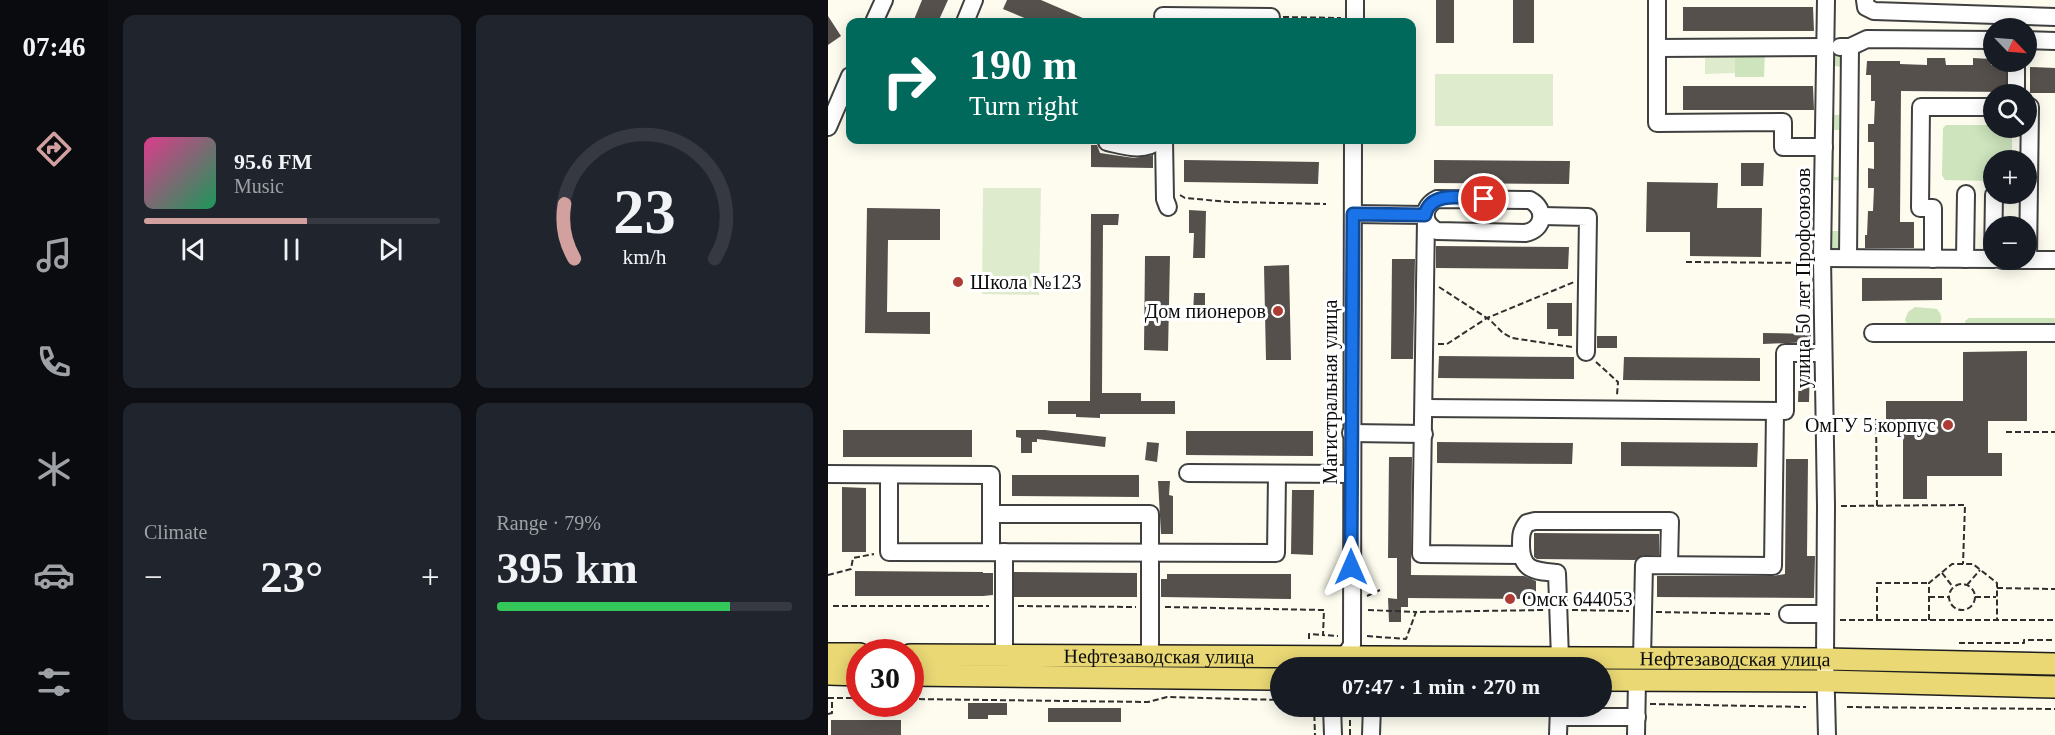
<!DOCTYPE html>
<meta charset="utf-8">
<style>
body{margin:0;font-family:Georgia,serif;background:#20242c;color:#f1f3f6;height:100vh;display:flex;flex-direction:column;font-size:22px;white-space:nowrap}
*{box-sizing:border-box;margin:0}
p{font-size:20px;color:#9ea1a6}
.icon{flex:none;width:33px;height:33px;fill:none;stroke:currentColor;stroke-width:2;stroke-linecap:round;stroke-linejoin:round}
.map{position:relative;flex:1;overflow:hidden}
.details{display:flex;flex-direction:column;gap:15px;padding:15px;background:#0d0f14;width:720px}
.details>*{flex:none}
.hud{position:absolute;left:18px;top:18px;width:570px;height:126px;border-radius:12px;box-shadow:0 3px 15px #0003;background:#00695c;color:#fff;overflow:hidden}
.needle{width:39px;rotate:115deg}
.fabs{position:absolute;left:1155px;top:18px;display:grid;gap:12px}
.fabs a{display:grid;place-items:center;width:54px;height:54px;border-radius:50%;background:#171b24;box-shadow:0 3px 15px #0003;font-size:30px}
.speed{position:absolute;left:18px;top:639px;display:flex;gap:12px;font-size:30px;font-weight:700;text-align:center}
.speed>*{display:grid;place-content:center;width:78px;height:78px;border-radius:50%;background:#171b24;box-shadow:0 3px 15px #0003;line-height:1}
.speed .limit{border:9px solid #d22;background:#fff;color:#111}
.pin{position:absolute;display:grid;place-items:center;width:51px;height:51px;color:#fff;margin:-26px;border:3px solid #fff;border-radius:50%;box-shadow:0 2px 6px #0007}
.me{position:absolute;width:66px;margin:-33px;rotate:0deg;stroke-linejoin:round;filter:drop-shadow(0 0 4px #0008)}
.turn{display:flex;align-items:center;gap:21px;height:126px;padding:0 24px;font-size:27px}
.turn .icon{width:78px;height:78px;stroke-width:2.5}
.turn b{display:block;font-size:42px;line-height:51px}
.big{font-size:45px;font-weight:600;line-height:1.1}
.details .widget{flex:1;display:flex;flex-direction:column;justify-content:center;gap:9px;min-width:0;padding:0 21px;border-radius:12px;background:#20242c}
.details .dial{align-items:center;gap:0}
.dial svg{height:156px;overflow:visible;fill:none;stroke:#363941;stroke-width:7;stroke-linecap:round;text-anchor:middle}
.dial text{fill:#f1f3f6;stroke:none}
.song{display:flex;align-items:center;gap:18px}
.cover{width:72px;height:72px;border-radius:9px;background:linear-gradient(135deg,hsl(330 70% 55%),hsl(150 70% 35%))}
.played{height:6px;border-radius:3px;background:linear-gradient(90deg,#d2a19f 55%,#363941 55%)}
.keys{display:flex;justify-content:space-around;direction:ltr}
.heat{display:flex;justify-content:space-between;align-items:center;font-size:33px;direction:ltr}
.charge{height:9px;border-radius:4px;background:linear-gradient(90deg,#34c759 79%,#363941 0)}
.details .tiles{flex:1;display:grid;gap:15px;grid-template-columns:repeat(2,1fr)}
.trip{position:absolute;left:442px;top:657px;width:342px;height:60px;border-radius:30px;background:#171b24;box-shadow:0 3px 15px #0003;font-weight:600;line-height:60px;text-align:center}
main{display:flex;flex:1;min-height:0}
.menu{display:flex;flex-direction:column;width:108px;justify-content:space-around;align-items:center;background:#090b0e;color:#9ea1a6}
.menu .icon{width:42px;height:42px}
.menu .current{color:#d2a19f}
.menu b{font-size:27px;color:#f1f3f6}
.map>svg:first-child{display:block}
</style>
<main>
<nav class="menu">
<b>07:46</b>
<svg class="icon current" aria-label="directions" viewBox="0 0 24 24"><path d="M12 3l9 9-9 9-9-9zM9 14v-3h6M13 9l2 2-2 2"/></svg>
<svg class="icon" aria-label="music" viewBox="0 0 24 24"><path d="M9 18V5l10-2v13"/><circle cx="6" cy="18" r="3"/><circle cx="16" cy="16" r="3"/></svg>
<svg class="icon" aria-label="phone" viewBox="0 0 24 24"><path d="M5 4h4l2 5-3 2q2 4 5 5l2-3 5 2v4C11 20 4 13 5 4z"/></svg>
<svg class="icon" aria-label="climate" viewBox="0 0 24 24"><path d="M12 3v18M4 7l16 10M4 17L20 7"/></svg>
<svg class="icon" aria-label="car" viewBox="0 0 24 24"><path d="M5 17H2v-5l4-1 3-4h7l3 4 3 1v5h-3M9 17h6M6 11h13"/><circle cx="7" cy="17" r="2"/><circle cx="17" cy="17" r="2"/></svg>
<svg class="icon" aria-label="filters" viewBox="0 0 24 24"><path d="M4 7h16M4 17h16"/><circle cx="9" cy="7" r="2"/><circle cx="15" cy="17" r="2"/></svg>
</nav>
<section class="details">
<div class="tiles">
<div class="widget">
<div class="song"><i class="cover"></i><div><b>95.6 FM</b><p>Music</p></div></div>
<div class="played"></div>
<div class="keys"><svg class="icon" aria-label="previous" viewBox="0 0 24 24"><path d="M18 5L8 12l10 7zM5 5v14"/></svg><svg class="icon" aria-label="pause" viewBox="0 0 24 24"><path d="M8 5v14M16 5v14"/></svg><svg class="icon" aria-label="next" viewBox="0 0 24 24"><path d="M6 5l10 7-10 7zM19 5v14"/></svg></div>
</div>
<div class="widget dial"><svg viewBox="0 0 100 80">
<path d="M14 69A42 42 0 1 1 86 69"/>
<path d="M14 69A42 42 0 0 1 9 41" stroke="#d2a19f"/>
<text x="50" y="56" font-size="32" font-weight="700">23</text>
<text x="50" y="72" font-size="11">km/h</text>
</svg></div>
<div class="widget"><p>Climate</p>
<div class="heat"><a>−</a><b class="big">23°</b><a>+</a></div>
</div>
<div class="widget"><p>Range · 79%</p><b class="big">395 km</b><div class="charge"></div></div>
</div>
</section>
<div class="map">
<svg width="1227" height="735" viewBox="0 0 1227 735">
<rect width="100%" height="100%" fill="#fdfcef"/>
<g fill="#cde4bd">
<path d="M907 50H937L936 77H907Z"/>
<path d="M1009 53H1014L1018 59 1017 130H1006V177H1016V250L1014 254 1010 255 1004 252V231H1014L1015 181 1005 180V115H1016V67L1006 66V56Z"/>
<path d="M1161 114H1165L1166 128H1184V160H1166L1165 181 1117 180 1114 175 1115 128 1118 125H1161Z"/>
<path d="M1087 307 1109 309C1114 315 1115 320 1110 326H1080L1077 320 1080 312Z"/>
<path d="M1141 318H1227V327L1138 326 1137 321Z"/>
</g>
<g fill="#deeccd">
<path d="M907 50V73L877 74V51Z"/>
<rect x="607" y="74" width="118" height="52"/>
<path d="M155 188H213L211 295 154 294Z"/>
</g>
<g fill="#55504b">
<path d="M94 0H120L110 22H85Z"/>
<path d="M179 0H213L264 22H206L175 9Z"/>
<rect x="608" y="0" width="18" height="43"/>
<rect x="685" y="0" width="21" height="43"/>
<path d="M855 7H985L986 31H855Z"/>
<path d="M0 16 13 36 0 45Z"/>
<path d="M1099 58H1117L1118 65H1145V58L1163 59V65H1178V92L1073 91 1072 222H1086V248H1037V235H1039L1040 211H1045L1046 188H1040V168L1046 169V142H1040V124H1046L1047 101H1043V75H1038L1039 61H1072V64L1099 65Z"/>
<path d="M1202 67 1227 68V93H1202Z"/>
<path d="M855 86H985L986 110H855Z"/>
<path d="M263 145H269L272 153 306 158 325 155V168L263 167Z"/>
<path d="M356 160 491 162 490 184 356 182Z"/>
<path d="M606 160 742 161 741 184 606 183Z"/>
<path d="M913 163H936L935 186H913Z"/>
<path d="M819 182 890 183 889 208H934L933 257 862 256V232H818Z"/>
<path d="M39 208 112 209V240H60L59 312H102V334L37 333Z"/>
<path d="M361 210 378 211 377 258H365L366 233H361Z"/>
<path d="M263 214H291L290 225H275L274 393H313V401H347V414H272V418L248 417V414H220V401H262Z"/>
<path d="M608 246 741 247 740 269 608 268Z"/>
<path d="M317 256H342L340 351 316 350Z"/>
<path d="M564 259H587L585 359H563Z"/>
<path d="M461 265 463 360H438L436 266Z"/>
<path d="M1034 278H1114V300L1034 301Z"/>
<path d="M366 293H377V315H365Z"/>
<path d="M719 303H744V336H730V329H719Z"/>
<path d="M935 333 983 334V342L935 344Z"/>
<rect x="769" y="336" width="20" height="12"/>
<path d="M1199 351V421H1160V453H1174V476H1099V499H1075V421H1058V401H1135V352Z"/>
<path d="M611 356 746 357V379L610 378Z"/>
<path d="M796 357 932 358V381L795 380Z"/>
<path d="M971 369H982L981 402H970Z"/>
<rect x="15" y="430" width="129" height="27"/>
<path d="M188 430H217L278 437 277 447 209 439V442H204V453H193V438L188 437Z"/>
<path d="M358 431H485V456L358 455Z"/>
<path d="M319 442 331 443 329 462 317 460Z"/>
<path d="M609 442 745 443 744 464 609 463Z"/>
<path d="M793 442 930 443 929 467 793 466Z"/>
<path d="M561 457H584L583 575 696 576 708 581V599L580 598V607H573V622H561L560 598 569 599V558H560Z"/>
<path d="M958 459H980L979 556H987L986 598 829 597V576H945L957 574Z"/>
<path d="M184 475H311V497L184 496Z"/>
<path d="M330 481H342L341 495 345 496V534H333Z"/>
<path d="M14 487 38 488V552H14Z"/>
<path d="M464 490H486L485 555 463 554Z"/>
<path d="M706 533 831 534V555H816L807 560 709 559 706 557Z"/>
<path d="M27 571 155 572V573H165V595L155 596H27Z"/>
<path d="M186 572 309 573V597H186Z"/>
<path d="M339 574H463V599L333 597V579H339Z"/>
<path d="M140 703H179V715H160V719H140Z"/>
<rect x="220" y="708" width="73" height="14"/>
<rect x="3" y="720" width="70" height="15"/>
</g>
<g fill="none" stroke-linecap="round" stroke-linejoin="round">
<g stroke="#404040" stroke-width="20">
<g id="minor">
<path d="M829 0V123L955 122V147H996"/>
<path d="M998 0 994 258 998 506 997 659 999 735"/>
<path d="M1037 0 1038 7 1046 11 1227 17"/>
<path d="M335 16 443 17"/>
<path d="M46 22 56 0"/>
<path d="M137 22 146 0"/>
<path d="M527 22V0"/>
<path d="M1198 40 1227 41"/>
<path d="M1012 47H1022L1039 39 1166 40"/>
<path d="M829 48 998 47"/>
<path d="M1188 94V62"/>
<path d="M1198 107H1202L1200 260"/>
<path d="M0 127 22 76"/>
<path d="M336 140 337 199 340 207"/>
<path d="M279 142C297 146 316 153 331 140"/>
<path d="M609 199 702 200C719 209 716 230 697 233L609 231C594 223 594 207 609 199Z"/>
<path d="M525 214 597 215"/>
<path d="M714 216 760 217 758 352"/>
<path d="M598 220 593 554 693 555"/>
<path d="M994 258 1166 259"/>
<path d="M1020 258 1022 47"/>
<path d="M1105 259V208H1092L1093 107H1166"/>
<path d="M1137 259 1138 194"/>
<path d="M1165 259 1166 195"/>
<path d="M1174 260H1227"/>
<path d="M1045 333H1227"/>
<path d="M596 408 957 411V353H995"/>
<path d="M523 433 596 434"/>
<path d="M360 473 523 474"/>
<path d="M0 474 163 475V552"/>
<path d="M61 475V552L448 553 449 475"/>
<path d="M163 514H322V656"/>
<path d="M960 614H997"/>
<path d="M176 655V552"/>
<path d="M732 658 729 573C707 571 693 571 693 545 693 535 693 531 699 523L707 521H842L841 565"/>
<path d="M814 659 816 565 945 566 947 411"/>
<path d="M509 668 524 645 525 140"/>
<path d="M504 706 505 735"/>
<path d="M731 717H809"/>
<path d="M543 735 544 706"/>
<path d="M730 735 731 707"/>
<path d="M808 735 809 680"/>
</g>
</g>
<g stroke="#1e1e1e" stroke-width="24">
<g id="major">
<path d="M0 654H32"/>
<path id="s1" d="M82 655 997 659 1227 664"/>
<path d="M0 674 32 675"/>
<path d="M82 675 453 679"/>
<path d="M774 680 998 681 1227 687"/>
</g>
</g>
<g stroke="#2f2f2f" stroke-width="2" stroke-dasharray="6 3" stroke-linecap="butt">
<path d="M455 17 513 18"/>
<path d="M352 195 357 198 402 202 498 204"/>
<path d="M858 262 981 263"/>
<path d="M611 287 662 320 675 333 684 338 744 347"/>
<path d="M610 344H619L659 318 746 282"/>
<path d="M768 362 790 382 789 395"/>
<path d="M1048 419 1049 506"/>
<path d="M1178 432H1227"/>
<path d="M1013 506 1137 505 1135 564"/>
<path d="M1114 573 1125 587"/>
<path d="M0 575 23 569 25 558 46 554"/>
<circle cx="1134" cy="597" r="13"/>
<path d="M1139 585 1152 570"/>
<path d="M1169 588 1227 589"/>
<path d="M539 596 552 590"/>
<path d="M1101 597H1121"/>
<path d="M1147 597H1168"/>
<path d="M5 606H161"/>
<path d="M190 606 308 607"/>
<path d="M337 607 496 610 495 635 510 636"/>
<path d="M540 610 588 612"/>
<path d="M744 610 801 611"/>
<path d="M828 612 945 614"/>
<path d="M1012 620H1227"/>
<path d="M1049 620V583H1101"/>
<path d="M1101 620V583L1124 564H1145L1169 583V620"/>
<path d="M539 636 578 639 588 612 717 610"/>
<path d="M481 639V634L495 635"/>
<path d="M1131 643H1196V640H1227"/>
<path d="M0 698H32"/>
<path d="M82 699 320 702 339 697 453 700"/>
<path d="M822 704 978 707"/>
<path d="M486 706 487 735"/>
<path d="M1019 707 1227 709"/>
<path d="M0 714 4 713V698"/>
<path d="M522 735V706"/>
</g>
<use href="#minor" stroke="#fff" stroke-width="16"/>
<use href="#major" stroke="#e9d874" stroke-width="21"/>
</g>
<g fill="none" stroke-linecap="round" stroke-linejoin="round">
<g stroke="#114b97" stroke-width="15">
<path id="route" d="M523 567 525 214 597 215C602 190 637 198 656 199"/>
</g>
<use href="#route" stroke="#1a73e8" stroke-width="10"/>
</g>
<g fill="#ad3c35" stroke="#fff" stroke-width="2">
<circle cx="130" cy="282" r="6"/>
<circle cx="450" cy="311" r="6"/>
<circle cx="1120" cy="425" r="6"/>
<circle cx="682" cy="599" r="6"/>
</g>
<g text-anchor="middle" stroke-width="6" stroke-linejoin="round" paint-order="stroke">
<g font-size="20" fill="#0d0d0d" stroke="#fff">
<text transform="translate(975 278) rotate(-90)" y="7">улица 50 лет Профсоюзов</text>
<text transform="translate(502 392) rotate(-90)" y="7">Магистральная улица</text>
<text dy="7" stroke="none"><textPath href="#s1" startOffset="249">Нефтезаводская улица</textPath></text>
<text dy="7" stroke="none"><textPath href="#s1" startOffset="825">Нефтезаводская улица</textPath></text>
</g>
<g font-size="20" fill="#0d0d0d" stroke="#fff" text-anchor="start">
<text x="142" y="289">Школа №123</text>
<text x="438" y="318" text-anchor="end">Дом пионеров</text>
<text x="1108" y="432" text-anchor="end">ОмГУ 5 корпус</text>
<text x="694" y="606">Омск 644053</text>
</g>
</g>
</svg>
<div class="fabs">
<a><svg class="needle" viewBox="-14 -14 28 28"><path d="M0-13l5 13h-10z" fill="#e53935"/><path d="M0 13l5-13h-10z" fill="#9ea1a6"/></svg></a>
<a><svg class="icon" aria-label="search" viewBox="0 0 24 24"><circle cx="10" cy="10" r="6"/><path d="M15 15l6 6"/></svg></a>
<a>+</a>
<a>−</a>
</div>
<div class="speed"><div class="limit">30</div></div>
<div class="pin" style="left:656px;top:199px;background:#d93025"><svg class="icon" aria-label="arrive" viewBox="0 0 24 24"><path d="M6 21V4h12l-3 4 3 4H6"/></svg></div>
<svg class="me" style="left:523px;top:567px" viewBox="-20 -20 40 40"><path d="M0-17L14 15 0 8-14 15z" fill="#1a73e8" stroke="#fff" stroke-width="4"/></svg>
<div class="trip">07:47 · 1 min · 270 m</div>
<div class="hud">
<div class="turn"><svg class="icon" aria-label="right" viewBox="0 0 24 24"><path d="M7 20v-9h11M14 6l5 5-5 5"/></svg><div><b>190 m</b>Turn right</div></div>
</div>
</div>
</main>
